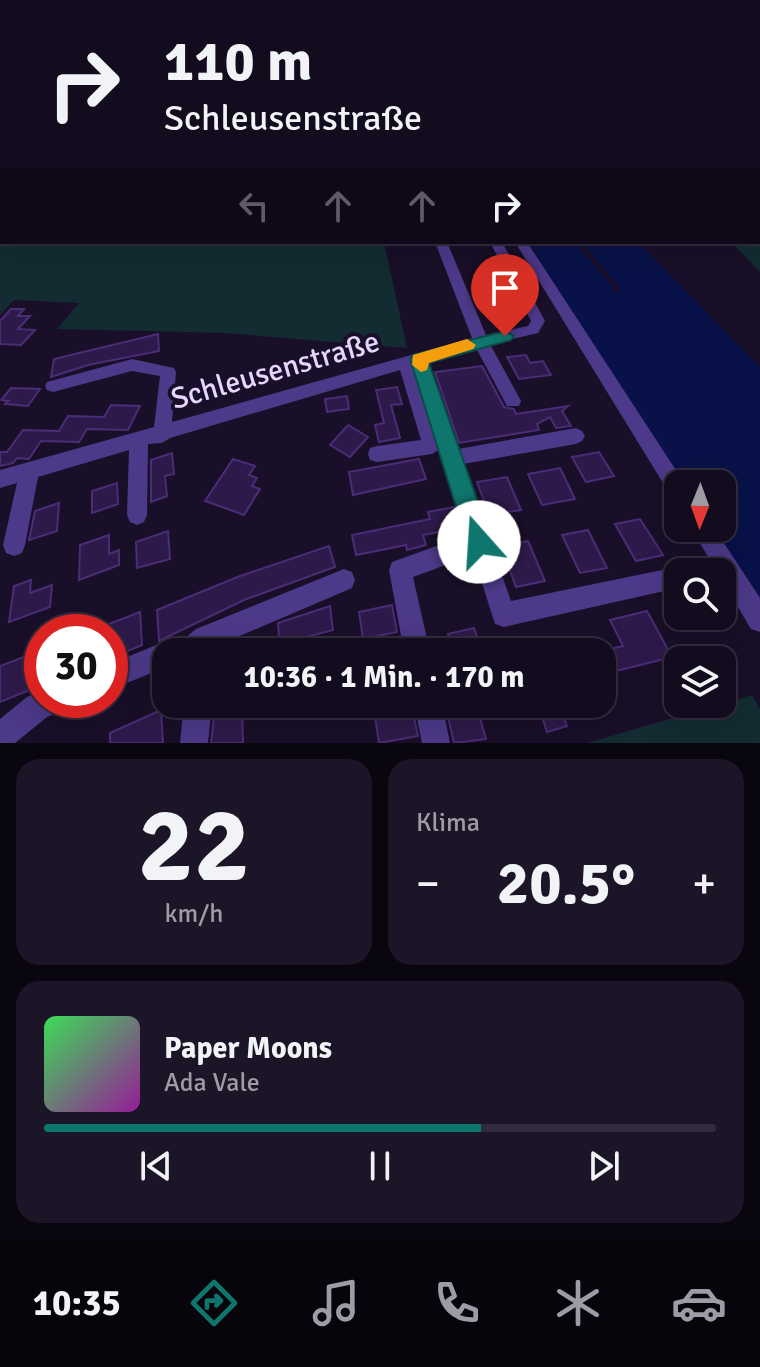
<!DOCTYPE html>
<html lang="de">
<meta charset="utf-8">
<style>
body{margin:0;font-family:Signika,sans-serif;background:#1c1427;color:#f1f3f6;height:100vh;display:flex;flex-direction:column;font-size:30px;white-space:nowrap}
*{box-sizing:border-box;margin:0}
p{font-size:26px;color:#9d9ba4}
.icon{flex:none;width:44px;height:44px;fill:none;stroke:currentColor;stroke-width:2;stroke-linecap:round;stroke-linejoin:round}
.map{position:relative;height:743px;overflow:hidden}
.drawer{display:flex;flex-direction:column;gap:16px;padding:16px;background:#0a0610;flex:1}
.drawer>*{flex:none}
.guide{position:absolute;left:0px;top:0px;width:760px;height:244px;box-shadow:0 8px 32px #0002,0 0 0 2px #322b3c;background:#130b1e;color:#f1f3f6;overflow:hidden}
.needle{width:52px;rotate:181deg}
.buttons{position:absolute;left:664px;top:470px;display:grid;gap:16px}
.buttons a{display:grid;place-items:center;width:72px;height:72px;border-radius:16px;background:#130b1e;box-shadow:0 8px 32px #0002,0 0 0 2px #322b3c;font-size:40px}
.speed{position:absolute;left:24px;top:614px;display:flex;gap:16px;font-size:40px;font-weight:700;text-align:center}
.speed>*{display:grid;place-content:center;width:104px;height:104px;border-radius:50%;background:#130b1e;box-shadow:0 8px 32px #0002,0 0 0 2px #322b3c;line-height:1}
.speed .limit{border:12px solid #d22;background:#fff;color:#111}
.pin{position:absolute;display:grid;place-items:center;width:68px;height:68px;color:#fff;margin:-82px -34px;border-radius:50% 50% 50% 0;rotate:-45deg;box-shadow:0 0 8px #0007}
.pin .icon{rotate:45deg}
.me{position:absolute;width:88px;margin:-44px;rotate:341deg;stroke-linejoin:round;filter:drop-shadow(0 0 6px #0008)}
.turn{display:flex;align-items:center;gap:28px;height:168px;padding:0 32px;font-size:36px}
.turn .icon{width:104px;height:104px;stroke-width:2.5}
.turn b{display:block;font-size:56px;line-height:68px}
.lanes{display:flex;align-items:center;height:76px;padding:0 32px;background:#0003;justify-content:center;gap:40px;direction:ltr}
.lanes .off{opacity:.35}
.big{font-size:60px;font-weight:700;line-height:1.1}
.drawer .card{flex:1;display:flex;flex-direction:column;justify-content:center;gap:12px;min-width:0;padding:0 28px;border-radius:24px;background:#1c1427}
.drawer .dial{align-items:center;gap:0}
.dial b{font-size:104px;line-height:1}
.song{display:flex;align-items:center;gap:24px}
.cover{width:96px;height:96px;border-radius:12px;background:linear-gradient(135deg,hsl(130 70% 55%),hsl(300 70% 35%))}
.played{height:8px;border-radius:4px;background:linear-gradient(90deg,#0f766e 65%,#322b3c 65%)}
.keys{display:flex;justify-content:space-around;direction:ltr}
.heat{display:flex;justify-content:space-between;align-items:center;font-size:44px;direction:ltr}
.drawer .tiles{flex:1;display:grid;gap:16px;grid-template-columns:1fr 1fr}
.card:last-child{grid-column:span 2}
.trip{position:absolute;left:152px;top:638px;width:464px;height:80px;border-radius:24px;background:#130b1e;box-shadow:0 8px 32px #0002,0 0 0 2px #322b3c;font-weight:700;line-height:80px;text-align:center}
.menu{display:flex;height:128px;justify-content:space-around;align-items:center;background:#08040c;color:#9d9ba4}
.menu .icon{width:56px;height:56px}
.menu .selected{color:#0f766e}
.menu b{font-size:36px;color:#f1f3f6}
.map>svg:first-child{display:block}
</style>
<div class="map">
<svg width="760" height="743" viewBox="0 0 760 743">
<rect width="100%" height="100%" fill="#190f28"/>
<g fill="#122c32">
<path d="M758 154H760V272L731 242H758Z"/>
<path d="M0 239 384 242 407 348 225 333 57 329 79 303 14 300 0 315Z"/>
<path d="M752 695 760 709V743H587Z"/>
</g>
<path fill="#091248" d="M529 242H575L617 292 621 290 582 242H638L760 367V613L705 528H722V484H678L561 301Z"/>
<g fill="#2e1a4a" stroke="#4b2c77" stroke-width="2">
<path d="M11 309H24L18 316H30L18 329 35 330 21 345 0 344V321Z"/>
<path d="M158 334 159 351 88 365 51 377 54 359Z"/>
<path d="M526 355 530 363 543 361 551 375 519 379 507 357Z"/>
<path d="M482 366 504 407 514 409 516 414 568 406 562 411 571 426 556 428 550 417 537 424 539 430 459 443 435 372Z"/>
<path d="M397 387 402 404 391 405 400 438 379 442 375 425 384 423 376 390Z"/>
<path d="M11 388 40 389 28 406 5 404 8 401 1 400Z"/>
<path d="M347 396 349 409 327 412 325 399Z"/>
<path d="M111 405 140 406 128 430 87 429 79 442 41 441 29 459 17 458 13 463 0 466V452H7L23 430 59 431 68 416 104 417Z"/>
<path d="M348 425 368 437 350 457 330 445Z"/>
<path d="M599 452 614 476 586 482 572 457Z"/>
<path d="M172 453 174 474 165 476 167 496 151 502V460Z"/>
<path d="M233 459 255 466 249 475 257 478 252 486 260 489 244 515 205 501Z"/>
<path d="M419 459 426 479 353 495 349 472Z"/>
<path d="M560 468 575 499 542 505 528 474Z"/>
<path d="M507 477 521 510 489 515 477 482Z"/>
<path d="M117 483 118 504 92 513V491Z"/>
<path d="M59 503 57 531 29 540 35 511Z"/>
<path d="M454 507 461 528 423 535 426 545 407 550 406 545 356 555 352 535 430 519 428 512Z"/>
<path d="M640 519 663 555 636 561 615 524Z"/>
<path d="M588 530 607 568 580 573 562 535Z"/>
<path d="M168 531 170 559 137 568 136 542Z"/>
<path d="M109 535V554L119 550V565L79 580 80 545Z"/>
<path d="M528 541 545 581 516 587 501 546Z"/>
<path d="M329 546 335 567 244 600 159 641 157 610 240 576Z"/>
<path d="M31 580 30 593 52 585 50 607 9 622 14 586Z"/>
<path d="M392 605 397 632 363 639 359 612Z"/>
<path d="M330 606 333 630 295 640 296 652H280L278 623Z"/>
<path d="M647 611 672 657 616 671 606 650 623 646 610 620Z"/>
<path d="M140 612 142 645 110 658V632L91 631Z"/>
<path d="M474 628 482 652H453L448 634Z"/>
<path d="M42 650V685L0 702V666Z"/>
<path d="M373 704H411L418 736 379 743Z"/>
<path d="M462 704H476L486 739 454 743 446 708Z"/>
<path d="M538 704H559L567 726 547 732Z"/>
<path d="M242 708 243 743H211L214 716Z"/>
<path d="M161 710 163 743H110V733Z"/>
</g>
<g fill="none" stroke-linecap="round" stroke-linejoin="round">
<g fill="#4d3989" fill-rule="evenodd">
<rect x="0" y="137" width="2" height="4"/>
<path d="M2 159V166L0 167V160Z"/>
<path d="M435 242H447L486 335 528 326 531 321 490 242H502L545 321 538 333 490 344 521 401 519 406H507L476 348 428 362 458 449 576 428 582 431 585 436 582 441 576 444 463 464 511 601 672 568 681 572H678V588L504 627 495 624 473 555 413 577 430 652H404L389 570 392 562 467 535 440 449 432 454 377 462 370 460 368 454 370 448 377 446 421 440 400 370 170 438 162 443 148 444 147 515 144 522 137 525 130 522 127 515 129 450 38 477 25 545 22 553 14 556 6 553 3 545 17 483 0 488V470L154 427 160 376 132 371 53 392 47 390 45 386 47 382 132 359 174 368 176 372 172 422 472 338Z"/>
<path d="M515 242H527L685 484H678V499L671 496Z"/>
<path d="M691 528H714L760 598V632L751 629 722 580V572H717Z"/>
<path d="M344 569 352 572 355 580 352 588 214 647 208 652H183L181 647 185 638 196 629Z"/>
<path d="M166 641 175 645 178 652H166V667L110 690V664Z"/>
<path d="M42 691V700H67L64 710 47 717 15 743H0V719L27 697Z"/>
<path d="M184 704H212L208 743H180Z"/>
<path d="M414 704H442L450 743H422Z"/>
</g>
</g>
<linearGradient id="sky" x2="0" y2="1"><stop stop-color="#0e0816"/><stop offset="0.54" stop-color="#383753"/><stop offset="1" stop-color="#383753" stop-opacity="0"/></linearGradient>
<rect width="760" height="228" fill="url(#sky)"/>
<path fill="#0f766e" stroke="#0a4d48" stroke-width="2" d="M505 331 514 336 511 340 429 363 492 542 488 551 479 555 470 551 467 542 410 359 413 355Z"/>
<path fill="#f59e0b" d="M467 339 476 345 473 349 429 363 427 370 421 372 412 365 413 355Z"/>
<g text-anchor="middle" stroke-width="8" stroke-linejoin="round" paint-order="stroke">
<g font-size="30" fill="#e4d6ff" stroke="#190f28">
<text transform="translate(275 370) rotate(-16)" y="10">Schleusenstraße</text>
</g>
</g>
</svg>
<div class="buttons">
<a><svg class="needle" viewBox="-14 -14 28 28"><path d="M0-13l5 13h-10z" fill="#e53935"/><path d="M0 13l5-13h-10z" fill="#9d9ba4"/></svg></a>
<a><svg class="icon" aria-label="search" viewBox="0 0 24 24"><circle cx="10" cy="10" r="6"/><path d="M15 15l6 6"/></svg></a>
<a><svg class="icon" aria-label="layers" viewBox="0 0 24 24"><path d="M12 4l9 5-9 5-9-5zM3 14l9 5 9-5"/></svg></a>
</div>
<div class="speed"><div class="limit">30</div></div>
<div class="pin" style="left:505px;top:336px;background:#d93025"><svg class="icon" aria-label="arrive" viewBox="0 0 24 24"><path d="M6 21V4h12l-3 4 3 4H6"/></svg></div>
<svg class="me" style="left:479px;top:542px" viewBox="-20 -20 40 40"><circle r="19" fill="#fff"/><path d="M0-13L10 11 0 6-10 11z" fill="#0f766e"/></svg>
<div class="trip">10:36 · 1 Min. · 170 m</div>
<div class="guide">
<div class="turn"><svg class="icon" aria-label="right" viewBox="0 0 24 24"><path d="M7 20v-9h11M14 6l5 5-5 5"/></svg><div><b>110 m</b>Schleusenstraße</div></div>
<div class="lanes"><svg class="icon off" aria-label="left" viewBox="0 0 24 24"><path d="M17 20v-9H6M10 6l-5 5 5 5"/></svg><svg class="icon off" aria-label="ahead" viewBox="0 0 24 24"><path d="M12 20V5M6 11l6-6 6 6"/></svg><svg class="icon off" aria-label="ahead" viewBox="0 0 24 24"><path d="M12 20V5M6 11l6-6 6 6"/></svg><svg class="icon" aria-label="right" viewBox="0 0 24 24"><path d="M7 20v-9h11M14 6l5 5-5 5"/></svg></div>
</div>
</div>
<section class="drawer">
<div class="tiles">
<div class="card dial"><b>22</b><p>km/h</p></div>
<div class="card"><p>Klima</p>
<div class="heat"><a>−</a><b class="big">20.5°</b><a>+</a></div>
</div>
<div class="card">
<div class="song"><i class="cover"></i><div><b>Paper Moons</b><p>Ada Vale</p></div></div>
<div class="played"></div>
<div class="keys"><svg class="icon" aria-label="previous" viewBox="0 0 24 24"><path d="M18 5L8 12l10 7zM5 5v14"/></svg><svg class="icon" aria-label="pause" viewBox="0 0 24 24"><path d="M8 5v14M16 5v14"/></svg><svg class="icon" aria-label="next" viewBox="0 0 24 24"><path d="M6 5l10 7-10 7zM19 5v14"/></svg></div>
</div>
</div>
</section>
<nav class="menu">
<b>10:35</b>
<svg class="icon selected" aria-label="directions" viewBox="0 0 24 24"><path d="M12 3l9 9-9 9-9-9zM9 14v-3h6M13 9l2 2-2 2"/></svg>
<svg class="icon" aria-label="music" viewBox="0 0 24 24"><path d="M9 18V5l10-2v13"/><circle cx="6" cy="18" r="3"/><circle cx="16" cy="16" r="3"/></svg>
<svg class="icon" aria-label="phone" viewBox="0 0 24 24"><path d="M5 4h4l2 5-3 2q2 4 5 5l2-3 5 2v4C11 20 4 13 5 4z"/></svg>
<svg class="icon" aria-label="climate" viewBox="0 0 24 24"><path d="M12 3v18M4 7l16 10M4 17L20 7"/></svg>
<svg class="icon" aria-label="car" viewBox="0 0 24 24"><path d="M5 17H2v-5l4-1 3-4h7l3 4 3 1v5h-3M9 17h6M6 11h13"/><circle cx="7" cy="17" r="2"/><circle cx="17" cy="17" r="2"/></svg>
</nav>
